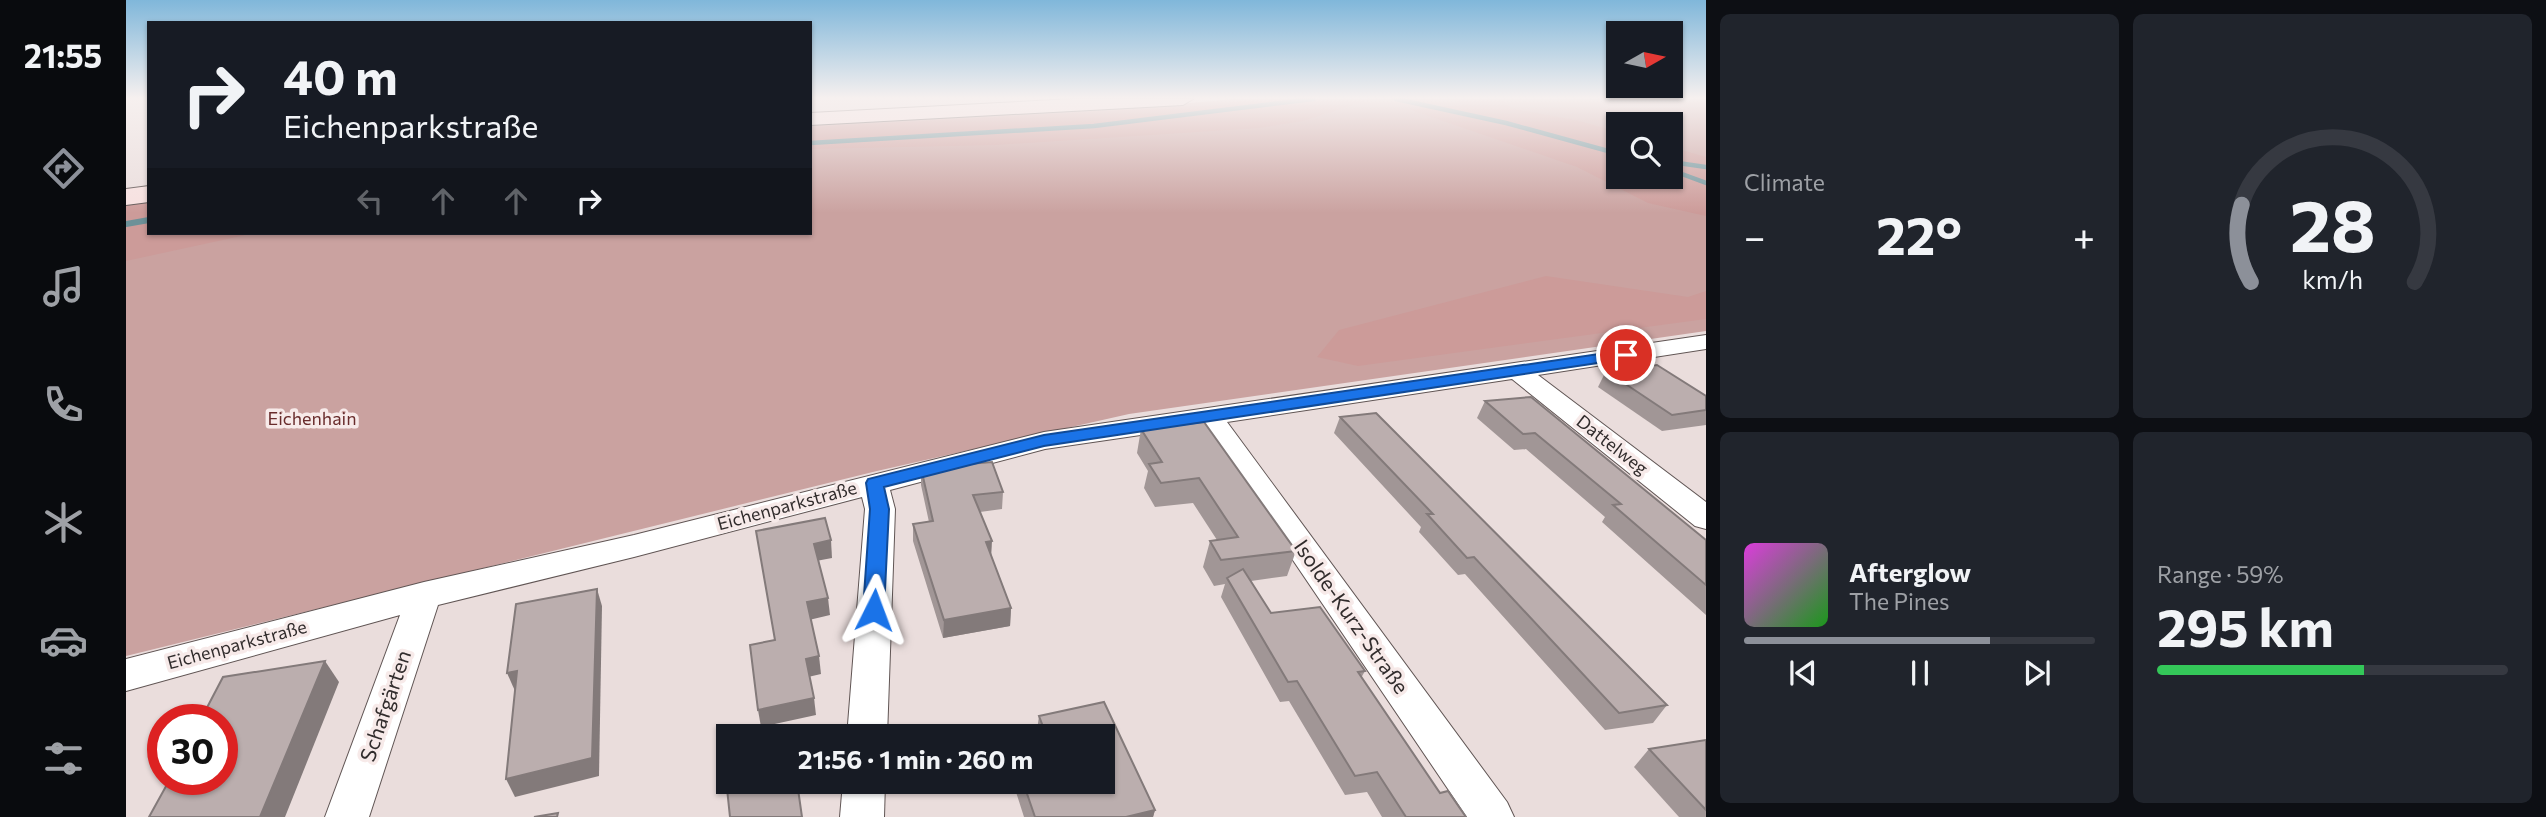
<!DOCTYPE html>
<meta charset="utf-8">
<style>
body{margin:0;font-family:Commissioner,sans-serif;background:#20242c;color:#f1f3f6;height:100vh;display:flex;flex-direction:column;font-size:26px;white-space:nowrap}
*{box-sizing:border-box;margin:0}
p{font-size:23px;color:#9ea1a6}
.icon{flex:none;width:38px;height:38px;fill:none;stroke:currentColor;stroke-width:2;stroke-linecap:round;stroke-linejoin:round}
.map{position:relative;flex:1;overflow:hidden}
.sheet{display:flex;flex-direction:column;gap:14px;padding:14px;background:#0d0f14;width:840px}
.sheet>*{flex:none}
.hud{position:absolute;left:21px;top:21px;width:665px;height:214px;border-radius:0px;box-shadow:0 2px 5px #0004;background:#171b24;color:#f1f3f6;overflow:hidden}
.needle{width:46px;rotate:81deg}
.fabs{position:absolute;left:1480px;top:21px;display:grid;gap:14px}
.fabs a{display:grid;place-items:center;width:77px;height:77px;border-radius:0px;background:#171b24;box-shadow:0 2px 5px #0004;font-size:35px}
.speed{position:absolute;left:21px;top:704px;display:flex;gap:14px;font-size:35px;font-weight:700;text-align:center}
.speed>*{display:grid;place-content:center;width:91px;height:91px;border-radius:50%;background:#171b24;box-shadow:0 2px 5px #0004;line-height:1}
.speed .limit{border:10px solid #d22;background:#fff;color:#111}
.pin{position:absolute;display:grid;place-items:center;width:60px;height:60px;color:#fff;margin:-30px;border:4px solid #fff;border-radius:50%;box-shadow:0 2px 7px #0007}
.me{position:absolute;width:77px;margin:-38px;rotate:3deg;stroke-linejoin:round;filter:drop-shadow(0 0 5px #0008)}
.turn{display:flex;align-items:center;gap:24px;height:147px;padding:0 21px;font-size:32px}
.turn .icon{width:91px;height:91px;stroke-width:2.5}
.turn b{display:block;font-size:49px;line-height:60px}
.lanes{display:flex;align-items:center;height:66px;padding:0 21px;background:#0003;justify-content:center;gap:35px;direction:ltr}
.lanes .off{opacity:.35}
.big{font-size:52px;font-weight:700;line-height:1.1}
.sheet .card{flex:1;display:flex;flex-direction:column;justify-content:center;gap:10px;min-width:0;padding:0 24px;border-radius:10px;background:#20242c}
.sheet .dial{align-items:center;gap:0}
.dial svg{height:182px;overflow:visible;fill:none;stroke:#363941;stroke-width:7;stroke-linecap:round;text-anchor:middle}
.dial text{fill:#f1f3f6;stroke:none}
.song{display:flex;align-items:center;gap:21px}
.cover{width:84px;height:84px;border-radius:10px;background:linear-gradient(135deg,hsl(300 70% 55%),hsl(120 70% 35%))}
.played{height:7px;border-radius:4px;background:linear-gradient(90deg,#8c9099 70%,#363941 70%)}
.keys{display:flex;justify-content:space-around;direction:ltr}
.heat{display:flex;justify-content:space-between;align-items:center;font-size:38px;direction:ltr}
.charge{height:10px;border-radius:5px;background:linear-gradient(90deg,#34c759 59%,#363941 0)}
.sheet .tiles{flex:1;display:grid;gap:14px;grid-template-columns:repeat(2,1fr)}
.trip{position:absolute;left:590px;top:724px;width:399px;height:70px;border-radius:0px;background:#171b24;box-shadow:0 2px 5px #0004;font-weight:700;line-height:70px;text-align:center}
main{display:flex;flex:1;min-height:0}
.menu{display:flex;flex-direction:column;width:126px;justify-content:space-around;align-items:center;background:#090b0e;color:#9ea1a6}
.menu .icon{width:49px;height:49px}
.menu .selected{color:#8c9099}
.menu b{font-size:32px;color:#f1f3f6}
.map>svg:first-child{display:block}
</style>
<main>
<nav class="menu">
<b>21:55</b>
<svg class="icon selected" aria-label="directions" viewBox="0 0 24 24"><path d="M12 3l9 9-9 9-9-9zM9 14v-3h6M13 9l2 2-2 2"/></svg>
<svg class="icon" aria-label="music" viewBox="0 0 24 24"><path d="M9 18V5l10-2v13"/><circle cx="6" cy="18" r="3"/><circle cx="16" cy="16" r="3"/></svg>
<svg class="icon" aria-label="phone" viewBox="0 0 24 24"><path d="M5 4h4l2 5-3 2q2 4 5 5l2-3 5 2v4C11 20 4 13 5 4z"/></svg>
<svg class="icon" aria-label="climate" viewBox="0 0 24 24"><path d="M12 3v18M4 7l16 10M4 17L20 7"/></svg>
<svg class="icon" aria-label="car" viewBox="0 0 24 24"><path d="M5 17H2v-5l4-1 3-4h7l3 4 3 1v5h-3M9 17h6M6 11h13"/><circle cx="7" cy="17" r="2"/><circle cx="17" cy="17" r="2"/></svg>
<svg class="icon" aria-label="filters" viewBox="0 0 24 24"><path d="M4 7h16M4 17h16"/><circle cx="9" cy="7" r="2"/><circle cx="15" cy="17" r="2"/></svg>
</nav>
<div class="map">
<svg width="1580" height="817" viewBox="0 0 1580 817">
<rect width="100%" height="100%" fill="#eadddc"/>
<path fill="#caa2a0" fill-rule="evenodd" d="M1108 99H1580V331L1003 414 751 471 0 656V204L23 201V233H684V124L1019 107ZM1493 124H1545V177H1493Z"/>
<g fill="#cc9b99">
<path d="M1126 99H1246L1177 121 1133 128 870 145 684 149V127L1091 105Z"/>
<path d="M1327 99H1373L1388 109 1449 120 1493 132V177H1545V147L1580 157V216L1522 203 1451 167 1282 109 1338 105Z"/>
<path d="M23 203V233H129L0 261V206Z"/>
<path d="M1420 276 1562 297 1580 291V319L1232 366 1191 357 1213 330Z"/>
</g>
<g fill="none" stroke-linecap="round" stroke-linejoin="round">
<g stroke="#6c9198" stroke-width="4.5">
<path d="M1270 99 1380 123 1493 154"/>
<path d="M684 143 968 126 1187 99"/>
<path d="M1545 162 1580 167"/>
<path d="M1545 170 1580 183"/>
</g>
<path stroke="#6c9198" stroke-width="6" d="M0 224 23 220"/>
<g stroke="#605554" stroke-width="2">
<g id="minor">
<path d="M1580 335V349L1412 375 1580 502V529L1569 526 1386 379 1101 422 1381 802 1388 817H1341L1076 426 919 449 764 490 769 509 761 737H721L739 509 736 497 508 557 312 605 243 817H199L274 615 0 691V659L298 582 508 535 918 432Z"/>
<path d="M717 782H759L758 817H714Z"/>
</g>
</g>
<g stroke="#605554" stroke-width="2">
<g id="secondary">
<path d="M948 99H1067L1057 105 684 125V113Z"/>
<path d="M23 186V202L0 205V189Z"/>
</g>
</g>
<use href="#minor" fill="#fff" fill-rule="evenodd"/>
<use href="#secondary" fill="#f7e0df" fill-rule="evenodd"/>
</g>
<g fill="#a19696">
<path d="M1480 371 1580 396V425L1536 431 1472 387Z"/>
<path d="M1359 401 1580 540V615L1476 522 1479 517 1400 449 1388 450 1351 418Z"/>
<path d="M1214 417 1541 705 1527 723 1479 730 1339 574 1332 575 1293 532 1295 527 1208 433Z"/>
<path d="M1015 429 1170 551 1161 576 1125 581 1145 613 1239 671 1235 678 1314 793 1340 817H1256L1241 792 1219 795 1163 701 1154 702 1095 597 1099 584 1088 586 1077 567 1084 541 1091 540 1067 503 1029 507 1018 488 1022 471 1011 453Z"/>
<path d="M795 468 877 492 876 509 854 512 865 556 885 608 884 626 817 638 787 541V524L803 522 795 485Z"/>
<path d="M978 702 1029 810 1027 817H898L889 789V782H976V737H910L913 716Z"/>
<path d="M1580 740V817H1553L1508 767 1523 749Z"/>
</g>
<g fill="#837a7a">
<path d="M705 540 706 558 690 561 688 544Z"/>
<path d="M866 541 865 559 860 542Z"/>
<path d="M471 589 476 606 473 776 389 797 380 779Z"/>
<path d="M702 598 704 615 683 620 681 602Z"/>
<path d="M885 608 884 626 817 638 818 620Z"/>
<path d="M693 656 695 674 682 677 680 659Z"/>
<path d="M199 661 213 682 159 817H134Z"/>
<path d="M391 671 389 691 381 673Z"/>
<path d="M688 698 690 715 635 727 632 710Z"/>
<path d="M1029 810 1027 817H1000Z"/>
</g>
<g fill="#bbaeae" stroke="#837a7a" stroke-width="2">
<path d="M1531 365 1580 396V410L1546 415 1480 371Z"/>
<path d="M1405 397 1580 540V585L1487 505 1495 504 1409 433 1397 434 1359 401Z"/>
<path d="M1250 413 1541 705 1493 713 1348 557 1341 558 1301 514H1307L1214 417Z"/>
<path d="M1078 422 1170 551 1095 560 1084 541 1112 537 1073 478 1035 483 1023 464 1036 462 1015 429Z"/>
<path d="M866 462 877 492 847 495 866 541 860 542 885 608 818 620 787 524 807 521 795 468Z"/>
<path d="M699 518 705 540 688 544 702 598 681 602 693 656 680 659 688 698 632 710 624 645 649 640 630 531Z"/>
<path d="M1117 569 1145 613 1194 607 1239 671 1232 672 1314 793 1322 791 1340 817H1280L1251 772 1229 776 1171 681 1162 682 1101 578Z"/>
<path d="M471 589 466 758 380 779 391 671 381 673 390 604Z"/>
<path d="M199 661 134 817H23L44 779H96V719H75L97 677Z"/>
<path d="M978 702 1029 810 1000 817H909L897 782H976V737H921L913 716Z"/>
<path d="M1580 740V810L1523 749Z"/>
<path d="M600 779H602V782H671L676 817H604Z"/>
<path d="M432 813 431 817H408Z"/>
</g>
<linearGradient id="sky" x2="0" y2="1"><stop stop-color="#80b7da"/><stop offset="0.46" stop-color="#f6f0ef"/><stop offset="1" stop-color="#f6f0ef" stop-opacity="0"/></linearGradient>
<rect width="1580" height="213" fill="url(#sky)"/>
<path fill="#1a73e8" stroke="#114b97" stroke-width="2" d="M1500 350 1507 355 1505 358 918 446 758 487 763 509 758 610 755 616 748 618 741 616 737 610 744 509 740 483 742 479 918 435Z"/>
<g text-anchor="middle" stroke-width="7" stroke-linejoin="round" paint-order="stroke">
<g font-size="18" fill="#692c2c" stroke="#f7eae9">
<text x="186" y="425">Eichenhain</text>
</g>
<g font-size="18" fill="#312c2c" stroke="#f7eae9">
<text transform="translate(1486 445) rotate(38)" y="6">Dattelweg</text>
<text transform="translate(661 506) rotate(-15)" y="6">Eichenparkstraße</text>
<text transform="translate(111 645) rotate(-15)" y="6">Eichenparkstraße</text>
</g>
<g font-size="21" fill="#312c2c" stroke="#f7eae9">
<text transform="translate(1225 617) rotate(55)" y="7">Isolde-Kurz-Straße</text>
<text transform="translate(260 706) rotate(-71)" y="7">Schafgärten</text>
</g>
</g>
</svg>
<div class="fabs">
<a><svg class="needle" viewBox="-14 -14 28 28"><path d="M0-13l5 13h-10z" fill="#e53935"/><path d="M0 13l5-13h-10z" fill="#9ea1a6"/></svg></a>
<a><svg class="icon" aria-label="search" viewBox="0 0 24 24"><circle cx="10" cy="10" r="6"/><path d="M15 15l6 6"/></svg></a>
</div>
<div class="speed"><div class="limit">30</div></div>
<div class="pin" style="left:1500px;top:355px;background:#d93025"><svg class="icon" aria-label="arrive" viewBox="0 0 24 24"><path d="M6 21V4h12l-3 4 3 4H6"/></svg></div>
<svg class="me" style="left:748px;top:610px" viewBox="-20 -20 40 40"><path d="M0-17L14 15 0 8-14 15z" fill="#1a73e8" stroke="#fff" stroke-width="4"/></svg>
<div class="trip">21:56 · 1 min · 260 m</div>
<div class="hud">
<div class="turn"><svg class="icon" aria-label="right" viewBox="0 0 24 24"><path d="M7 20v-9h11M14 6l5 5-5 5"/></svg><div><b>40 m</b>Eichenparkstraße</div></div>
<div class="lanes"><svg class="icon off" aria-label="left" viewBox="0 0 24 24"><path d="M17 20v-9H6M10 6l-5 5 5 5"/></svg><svg class="icon off" aria-label="ahead" viewBox="0 0 24 24"><path d="M12 20V5M6 11l6-6 6 6"/></svg><svg class="icon off" aria-label="ahead" viewBox="0 0 24 24"><path d="M12 20V5M6 11l6-6 6 6"/></svg><svg class="icon" aria-label="right" viewBox="0 0 24 24"><path d="M7 20v-9h11M14 6l5 5-5 5"/></svg></div>
</div>
</div>
<section class="sheet">
<div class="tiles">
<div class="card"><p>Climate</p>
<div class="heat"><a>−</a><b class="big">22°</b><a>+</a></div>
</div>
<div class="card dial"><svg viewBox="0 0 100 80">
<path d="M14 69A42 42 0 1 1 86 69"/>
<path d="M14 69A42 42 0 0 1 10 35" stroke="#8c9099"/>
<text x="50" y="56" font-size="32" font-weight="700">28</text>
<text x="50" y="72" font-size="11">km/h</text>
</svg></div>
<div class="card">
<div class="song"><i class="cover"></i><div><b>Afterglow</b><p>The Pines</p></div></div>
<div class="played"></div>
<div class="keys"><svg class="icon" aria-label="previous" viewBox="0 0 24 24"><path d="M18 5L8 12l10 7zM5 5v14"/></svg><svg class="icon" aria-label="pause" viewBox="0 0 24 24"><path d="M8 5v14M16 5v14"/></svg><svg class="icon" aria-label="next" viewBox="0 0 24 24"><path d="M6 5l10 7-10 7zM19 5v14"/></svg></div>
</div>
<div class="card"><p>Range · 59%</p><b class="big">295 km</b><div class="charge"></div></div>
</div>
</section>
</main>
